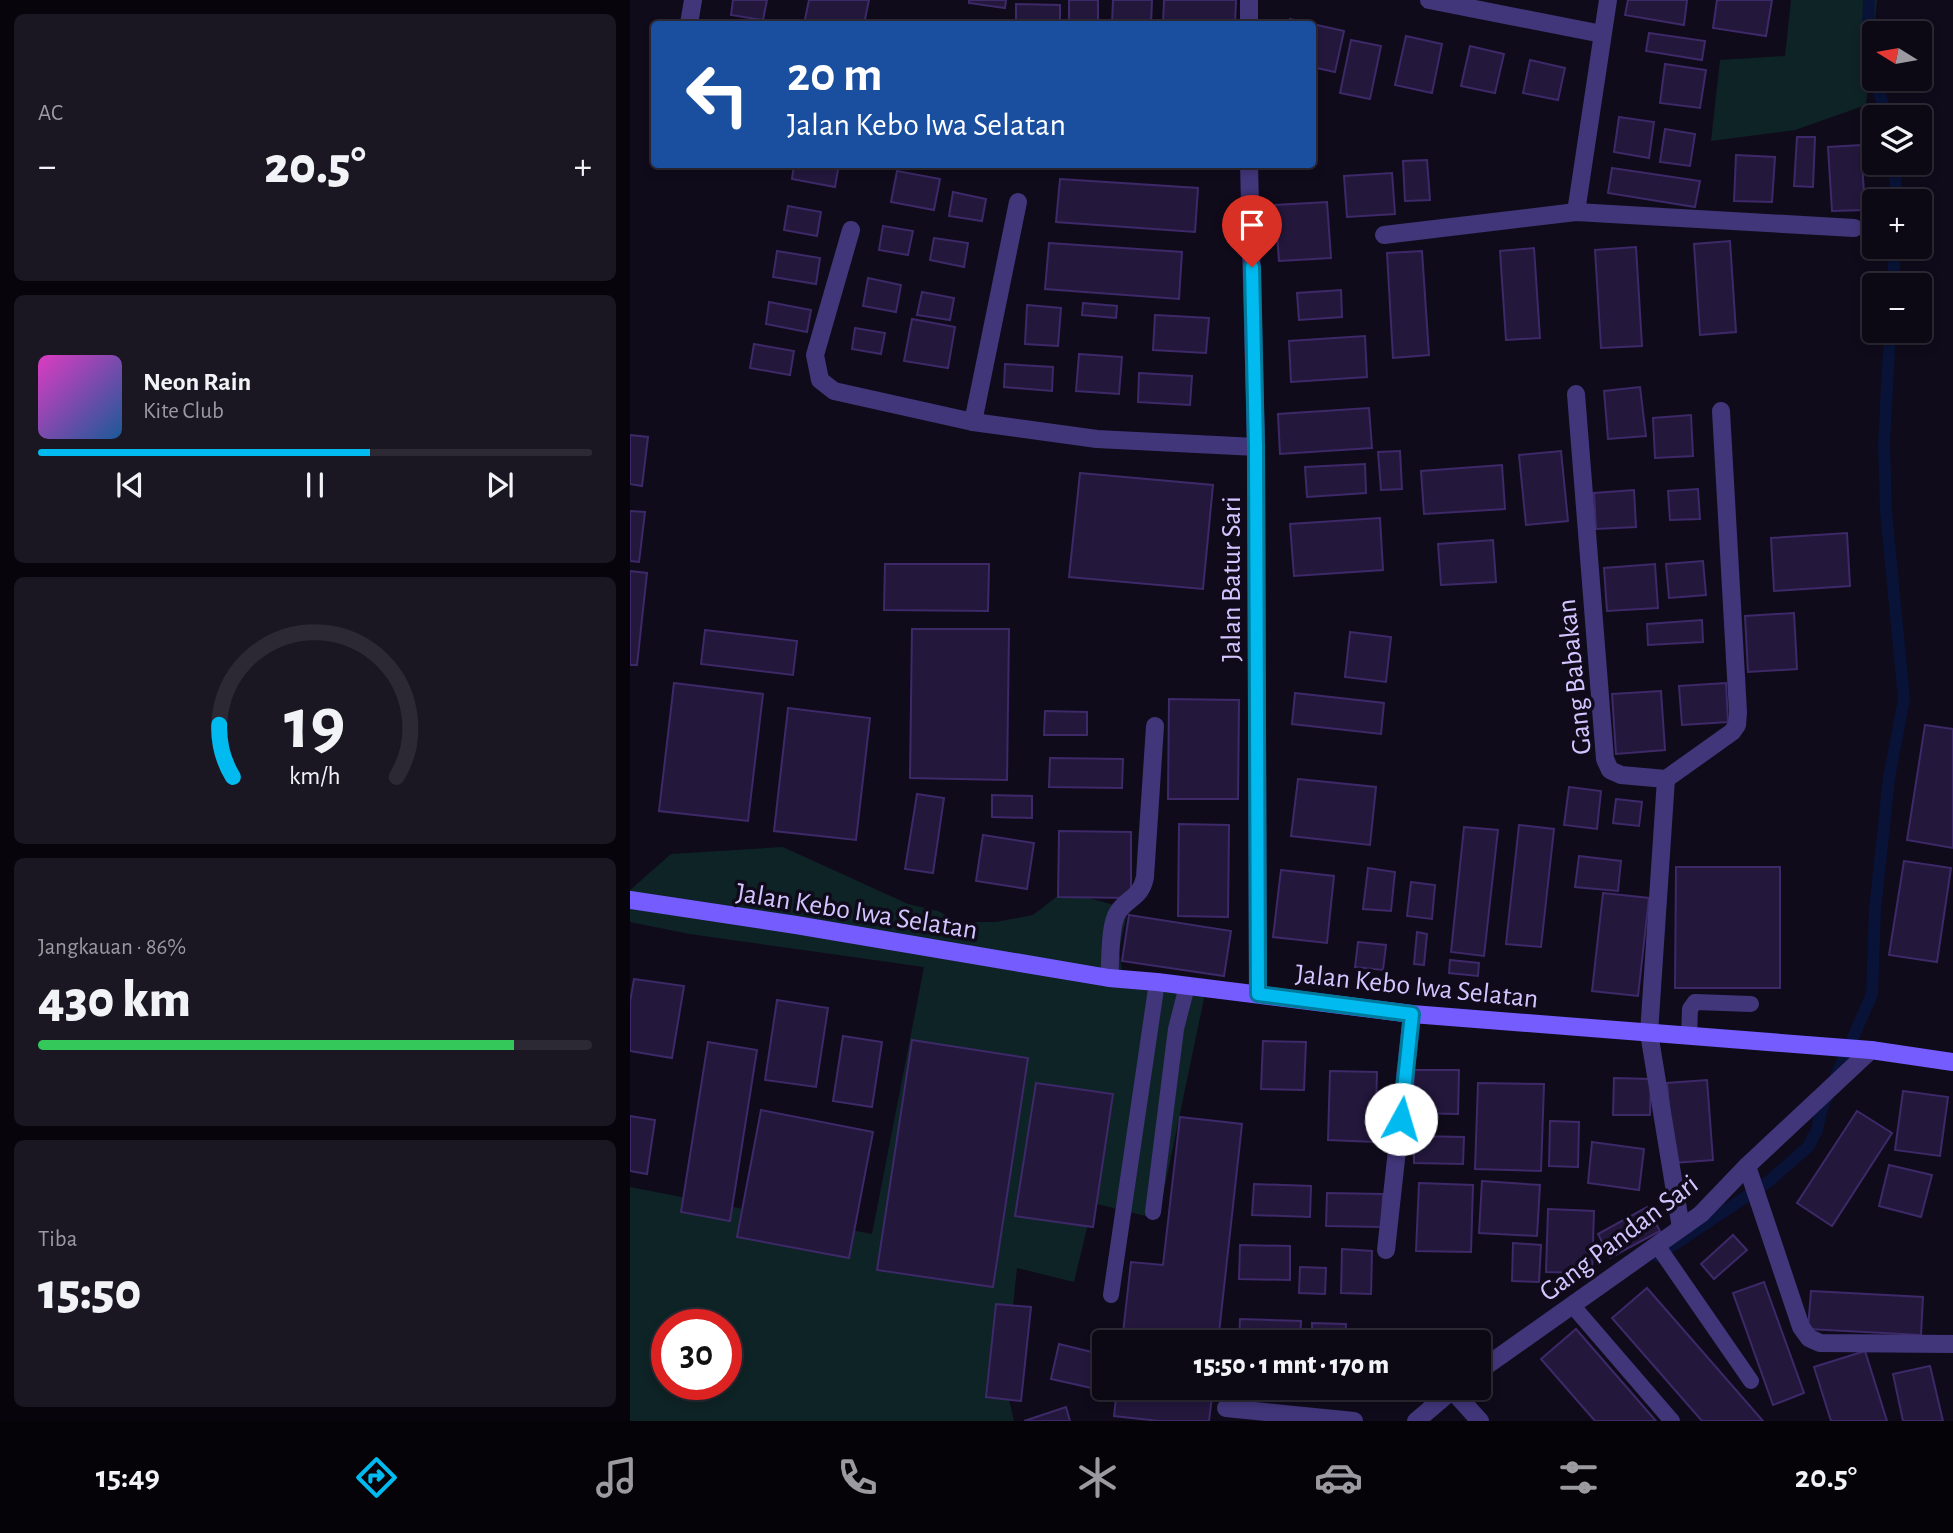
<!DOCTYPE html>
<html lang="id">
<meta charset="utf-8">
<style>
body{margin:0;font-family:"Alegreya Sans",sans-serif;background:#1a1622;color:#f1f3f6;height:100vh;display:flex;flex-direction:column;font-size:26px;white-space:nowrap}
*{box-sizing:border-box;margin:0}
p{font-size:23px;color:#9a9aa0}
.icon{flex:none;width:38px;height:38px;fill:none;stroke:currentColor;stroke-width:2;stroke-linecap:round;stroke-linejoin:round}
.map{position:relative;flex:1;overflow:hidden}
.details{display:flex;flex-direction:column;gap:14px;padding:14px;background:#07040b;width:630px}
.details>*{flex:none}
.banner{position:absolute;left:21px;top:21px;width:665px;height:147px;border-radius:7px;box-shadow:0 4px 10px #0003,0 0 0 2px #2c2934;background:#1a4fa0;color:#fff;overflow:hidden}
.needle{width:46px;rotate:281deg}
.fabs{position:absolute;left:1232px;top:21px;display:grid;gap:14px}
.fabs a{display:grid;place-items:center;width:70px;height:70px;border-radius:7px;background:#0c0814;box-shadow:0 4px 10px #0003,0 0 0 2px #2c2934;font-size:35px}
.speed{position:absolute;left:21px;top:1309px;display:flex;gap:14px;font-size:35px;font-weight:700;text-align:center}
.speed>*{display:grid;place-content:center;width:91px;height:91px;border-radius:50%;background:#0c0814;box-shadow:0 4px 10px #0003,0 0 0 2px #2c2934;line-height:1}
.speed .limit{border:10px solid #d22;background:#fff;color:#111}
.pin{position:absolute;display:grid;place-items:center;width:60px;height:60px;color:#fff;margin:-72px -30px;border-radius:50% 50% 50% 0;rotate:-45deg;box-shadow:0 0 7px #0007}
.pin .icon{rotate:45deg}
.me{position:absolute;width:77px;margin:-38px;rotate:6deg;stroke-linejoin:round;filter:drop-shadow(0 0 5px #0008)}
.turn{display:flex;align-items:center;gap:24px;height:147px;padding:0 21px;font-size:32px}
.turn .icon{width:91px;height:91px;stroke-width:2.5}
.turn b{display:block;font-size:49px;line-height:60px}
.big{font-size:52px;font-weight:800;line-height:1.1}
.details .card{flex:1;display:flex;flex-direction:column;justify-content:center;gap:10px;min-width:0;padding:0 24px;border-radius:10px;background:#1a1622}
.details .dial{align-items:center;gap:0}
.dial svg{height:182px;overflow:visible;fill:none;stroke:#2c2934;stroke-width:7;stroke-linecap:round;text-anchor:middle}
.dial text{fill:#f1f3f6;stroke:none}
.song{display:flex;align-items:center;gap:21px}
.cover{width:84px;height:84px;border-radius:10px;background:linear-gradient(135deg,hsl(310 70% 55%),hsl(210 70% 35%))}
.played{height:7px;border-radius:4px;background:linear-gradient(90deg,#01baef 60%,#2c2934 60%)}
.keys{display:flex;justify-content:space-around;direction:ltr}
.heat{display:flex;justify-content:space-between;align-items:center;font-size:38px;direction:ltr}
.charge{height:10px;border-radius:5px;background:linear-gradient(90deg,#34c759 86%,#2c2934 0)}
.trip{position:absolute;left:462px;top:1330px;width:399px;height:70px;border-radius:7px;background:#0c0814;box-shadow:0 4px 10px #0003,0 0 0 2px #2c2934;font-weight:800;line-height:70px;text-align:center}
.menu{display:flex;height:112px;justify-content:space-around;align-items:center;background:#050308;color:#9a9aa0}
.menu .icon{width:49px;height:49px}
.menu .on{color:#01baef}
.menu b{font-size:32px;color:#f1f3f6}
main{display:flex;flex:1;min-height:0}
.map>svg:first-child{display:block}
</style>
<main>
<section class="details">
<div class="card"><p>AC</p>
<div class="heat"><a>−</a><b class="big">20.5°</b><a>+</a></div>
</div>
<div class="card">
<div class="song"><i class="cover"></i><div><b>Neon Rain</b><p>Kite Club</p></div></div>
<div class="played"></div>
<div class="keys"><svg class="icon" aria-label="previous" viewBox="0 0 24 24"><path d="M18 5L8 12l10 7zM5 5v14"/></svg><svg class="icon" aria-label="pause" viewBox="0 0 24 24"><path d="M8 5v14M16 5v14"/></svg><svg class="icon" aria-label="next" viewBox="0 0 24 24"><path d="M6 5l10 7-10 7zM19 5v14"/></svg></div>
</div>
<div class="card dial"><svg viewBox="0 0 100 80">
<path d="M14 69A42 42 0 1 1 86 69"/>
<path d="M14 69A42 42 0 0 1 8 46" stroke="#01baef"/>
<text x="50" y="56" font-size="32" font-weight="700">19</text>
<text x="50" y="72" font-size="11">km/h</text>
</svg></div>
<div class="card"><p>Jangkauan · 86%</p><b class="big">430 km</b><div class="charge"></div></div>
<div class="card"><p>Tiba</p><b class="big">15:50</b></div>
</section>
<div class="map">
<svg width="1323" height="1421" viewBox="0 0 1323 1421">
<rect width="100%" height="100%" fill="#100b1b"/>
<g fill="#0e2325" fill-rule="evenodd">
<path d="M1161 0H1247L1236 105 1165 130 1081 141 1090 60 1155 56Z"/>
<path d="M153 847 278 904 308 911 328 922H366L403 915 434 891 498 909 489 951 493 978 577 984 528 1219 463 1203 444 1282 387 1268 375 1382 384 1421H0V1187L242 1234 294 967 60 934 0 922V890L41 854ZM37 1325H96V1384H37Z"/>
</g>
<g fill="none" stroke-linecap="round" stroke-linejoin="round">
<g stroke="#081337" stroke-width="12">
<path d="M1239 0 1237 56 1244 78"/>
<path d="M1245 79 1257 117"/>
<path d="M1263 163 1268 201"/>
<path d="M1263 285 1265 247"/>
<path d="M1027 1256 1138 1182 1178 1147 1187 1130 1191 1111 1242 994 1245 910 1259 778 1274 699 1256 512 1254 444 1260 331"/>
</g>
</g>
<g fill="#23173c" stroke="#3d2968" stroke-width="2">
<path d="M103 0H137L133 20 101 15Z"/>
<path d="M179 0H239L234 24H174Z"/>
<path d="M339 0H376L375 8 339 3Z"/>
<rect x="439" y="0" width="29" height="24"/>
<path d="M483 0H522L521 24H482Z"/>
<path d="M534 0H606L605 24H533Z"/>
<path d="M998 0H1057L1054 25 995 15Z"/>
<path d="M1087 0H1142L1136 36 1083 28Z"/>
<path d="M386 4 430 5V24H386Z"/>
<path d="M660 19 714 31 705 72 682 67V24H659Z"/>
<path d="M1019 33 1075 41 1072 60 1016 51Z"/>
<path d="M776 36 812 44 802 93 765 85Z"/>
<path d="M721 40 751 46 740 99 710 93Z"/>
<path d="M840 46 874 54 865 93 831 86Z"/>
<path d="M900 60 935 68 928 100 893 93Z"/>
<path d="M1035 64 1076 70 1070 108 1030 103Z"/>
<path d="M989 117 1024 122 1019 158 984 152Z"/>
<path d="M1035 129 1065 134 1060 166 1030 162Z"/>
<path d="M1167 137H1185L1183 187 1164 186Z"/>
<path d="M1231 145 1235 210 1202 211 1198 147Z"/>
<path d="M1106 155 1145 157 1142 202 1104 201Z"/>
<path d="M797 160 800 200 775 201 773 161Z"/>
<path d="M164 164H209L205 187 162 179Z"/>
<path d="M982 168 1070 181 1065 207 978 193Z"/>
<path d="M267 171 310 179 304 210 261 202Z"/>
<path d="M762 173 765 214 717 217 714 176Z"/>
<path d="M430 179 568 188 565 232 426 222Z"/>
<path d="M323 192 356 199 352 221 319 216Z"/>
<path d="M697 202 701 258 649 261 645 205Z"/>
<path d="M158 206 191 212 187 236 154 230Z"/>
<path d="M253 226 283 231 278 255 249 250Z"/>
<path d="M304 238 338 243 334 267 300 260Z"/>
<path d="M1100 241 1106 332 1070 335 1064 244Z"/>
<path d="M419 243 552 252 549 299 415 289Z"/>
<path d="M1006 247 1012 346 971 348 965 250Z"/>
<path d="M904 248 910 338 876 340 870 251Z"/>
<path d="M147 251 190 258 186 284 143 277Z"/>
<path d="M792 251 799 355 763 358 757 253Z"/>
<path d="M238 278 271 285 266 312 233 306Z"/>
<path d="M711 290 712 317 669 320 667 293Z"/>
<path d="M292 292 324 298 320 320 287 315Z"/>
<path d="M139 302 181 310 177 332 136 324Z"/>
<path d="M453 303 487 306 486 318 452 315Z"/>
<path d="M397 305 431 308 428 346 395 344Z"/>
<path d="M525 315 579 318 576 353 523 350Z"/>
<path d="M282 319 325 327 318 368 274 361Z"/>
<path d="M225 328 255 333 251 354 222 349Z"/>
<path d="M735 336 737 377 661 382 659 341Z"/>
<path d="M124 344 164 351 160 375 120 368Z"/>
<path d="M449 354 492 357 489 394 446 391Z"/>
<path d="M375 364 423 367 422 391 374 387Z"/>
<path d="M509 373 562 376 560 405 508 402Z"/>
<path d="M1010 387 1016 436 978 439 974 391Z"/>
<path d="M739 408 742 448 650 454 648 414Z"/>
<path d="M1061 415 1063 456 1025 458 1023 418Z"/>
<path d="M0 435 18 437 12 486 0 484Z"/>
<path d="M770 451 772 489 751 490 748 452Z"/>
<path d="M931 451 938 521 896 525 889 455Z"/>
<path d="M735 464 736 493 677 497 675 467Z"/>
<path d="M872 465 875 509 794 514 791 471Z"/>
<path d="M450 473 583 485 573 589 439 577Z"/>
<path d="M1068 489 1070 519 1040 520 1038 491Z"/>
<path d="M1004 490 1006 527 966 529 964 493Z"/>
<path d="M0 511 15 512 9 562 0 561Z"/>
<path d="M750 518 753 570 664 576 660 524Z"/>
<path d="M1217 533 1220 586 1144 591 1141 538Z"/>
<path d="M863 540 866 582 811 585 808 544Z"/>
<path d="M1073 561 1076 595 1039 598 1036 564Z"/>
<path d="M255 564H359L358 611 254 610Z"/>
<path d="M1025 564 1028 608 977 611 974 568Z"/>
<path d="M0 571 17 573 7 665H0Z"/>
<path d="M1164 613 1167 669 1118 672 1115 616Z"/>
<path d="M1072 620 1073 642 1018 645 1017 624Z"/>
<path d="M282 629H379L377 780 280 778Z"/>
<path d="M75 630 167 641 163 675 71 664Z"/>
<path d="M720 632 761 637 756 682 715 677Z"/>
<path d="M44 683 133 694 118 821 29 811Z"/>
<path d="M1096 683 1098 722 1052 725 1049 686Z"/>
<path d="M1031 691 1035 750 986 754 982 694Z"/>
<path d="M665 693 754 703 751 734 662 724Z"/>
<path d="M539 699 609 700 608 799H538Z"/>
<path d="M158 708 240 718 226 840 144 831Z"/>
<path d="M415 711 457 712V735H414Z"/>
<path d="M1295 725 1323 729V848L1277 840Z"/>
<path d="M420 758 493 759 492 788 419 787Z"/>
<path d="M668 779 746 787 740 845 661 836Z"/>
<path d="M939 787 971 791 967 829 934 825Z"/>
<path d="M287 794 314 798 303 873 275 869Z"/>
<path d="M362 795 402 796V818L362 817Z"/>
<path d="M986 799 1012 802 1009 826 983 823Z"/>
<path d="M549 824 599 825 598 917 548 916Z"/>
<path d="M889 825 924 829 911 947 876 944Z"/>
<path d="M834 827 868 830 854 956 821 952Z"/>
<path d="M429 831 501 832V898L428 897Z"/>
<path d="M353 835 404 843 397 889 346 881Z"/>
<path d="M949 856 991 861 988 891 945 887Z"/>
<path d="M1274 861 1321 868 1307 962 1259 955Z"/>
<path d="M1046 867H1150V988H1045Z"/>
<path d="M738 868 765 872 761 911 733 909Z"/>
<path d="M651 870 704 876 697 943 643 937Z"/>
<path d="M781 882 805 885 802 919 777 916Z"/>
<path d="M973 893 1019 898 1008 996 962 991Z"/>
<path d="M499 915 601 931 594 976 492 961Z"/>
<path d="M787 932 797 934 794 965 784 964Z"/>
<path d="M728 942 756 945 753 970 725 967Z"/>
<path d="M820 960 849 963 848 976 819 973Z"/>
<path d="M4 979 54 986 42 1058 0 1051V1002Z"/>
<path d="M147 1000 198 1008 186 1087 135 1080Z"/>
<path d="M213 1036 252 1042 242 1107 203 1101Z"/>
<path d="M282 1040 398 1058 363 1287 247 1270Z"/>
<path d="M633 1041 676 1042 674 1090 631 1089Z"/>
<path d="M78 1042 127 1050 100 1221 51 1212Z"/>
<path d="M784 1070H829L828 1114 783 1113Z"/>
<path d="M700 1071 747 1072 745 1142 698 1140Z"/>
<path d="M984 1078 1021 1079 1020 1115H983Z"/>
<path d="M1077 1080 1083 1160 1044 1163 1037 1083Z"/>
<path d="M406 1083 483 1094 463 1227 385 1216Z"/>
<path d="M848 1083 914 1084 911 1171 845 1169Z"/>
<path d="M1273 1091 1318 1097 1310 1156 1265 1150Z"/>
<path d="M131 1110 243 1132 219 1258 107 1237Z"/>
<path d="M1227 1111 1262 1133 1202 1226 1167 1203Z"/>
<path d="M0 1116 25 1120 17 1174 0 1171Z"/>
<path d="M550 1117 612 1124 588 1342H492L501 1262 533 1265Z"/>
<path d="M920 1121 949 1122 948 1167 919 1166Z"/>
<path d="M784 1136 834 1137 833 1164 784 1163Z"/>
<path d="M962 1142 1014 1149 1009 1190 958 1183Z"/>
<path d="M1259 1165 1302 1175 1291 1217 1249 1206Z"/>
<path d="M852 1181 910 1185 907 1236 849 1233Z"/>
<path d="M789 1183 843 1185 841 1252 786 1251Z"/>
<path d="M624 1184 681 1186 680 1217 622 1215Z"/>
<path d="M697 1193 753 1194 752 1227 696 1226Z"/>
<path d="M1017 1207 1030 1231 980 1258 968 1234Z"/>
<path d="M918 1209 964 1211 962 1273 916 1272Z"/>
<path d="M1103 1235 1117 1250 1084 1279 1071 1264Z"/>
<path d="M883 1243 911 1245 909 1282 882 1281Z"/>
<path d="M610 1245 660 1246V1280L609 1279Z"/>
<path d="M712 1249 742 1251 741 1294 711 1293Z"/>
<path d="M670 1267 696 1268 695 1294 669 1293Z"/>
<path d="M1134 1282 1174 1393 1143 1405 1103 1293Z"/>
<path d="M1017 1288 1133 1421H1072L982 1318Z"/>
<path d="M1181 1291 1293 1297 1291 1335 1178 1329Z"/>
<path d="M366 1304 401 1307 391 1401 356 1397Z"/>
<path d="M610 1319 671 1321 670 1342H609Z"/>
<path d="M682 1323 716 1324 715 1342H682Z"/>
<path d="M946 1329 1026 1421H965L911 1359Z"/>
<path d="M429 1344 474 1355 466 1389 421 1379Z"/>
<path d="M1235 1351 1257 1421H1201L1184 1367Z"/>
<path d="M1300 1366 1313 1421H1273L1263 1374Z"/>
<path d="M487 1388H583L579 1421H529L484 1416Z"/>
<path d="M436 1407 440 1421H394Z"/>
</g>
<g fill="none" stroke-linecap="round" stroke-linejoin="round">
<g stroke="#41367a" stroke-width="16">
<path d="M1059 1036 1060 1009 1065 1002 1121 1004"/>
<path d="M523 1212 546 1029 557 986"/>
<path d="M1027 1245 1121 1381"/>
<path d="M481 1295 527 982"/>
<path d="M942 1305 1042 1421"/>
</g>
<g stroke="#41367a" stroke-width="18">
<path d="M799 0 972 34"/>
<path d="M59 24 63 0"/>
<path d="M619 24V0"/>
<path d="M619 164 626 447 628 994"/>
<path d="M946 212 978 0"/>
<path d="M221 230 185 355 190 380 204 391 343 422 467 439 626 447"/>
<path d="M754 235 946 212 1224 228"/>
<path d="M946 394 975 759 980 770 991 775 1036 779 1019 1033 1051 1228"/>
<path d="M343 422 388 202"/>
<path d="M1036 779 1102 732 1107 725 1108 712 1091 411"/>
<path d="M479 978C481 961 479 925 488 912 498 897 511 898 515 877L525 726"/>
<path d="M1117 1166 1171 1327 1179 1338 1190 1343 1323 1344"/>
<path d="M756 1250 782 1014"/>
<path d="M849 1371 1071 1214 1117 1166 1241 1050"/>
<path d="M822 1390 850 1421"/>
<path d="M596 1408 724 1421"/>
<path d="M786 1421 825 1388"/>
</g>
<path stroke="#755cff" stroke-width="18" d="M0 900 166 925 479 978 527 982 782 1014 1241 1050 1323 1062"/>
</g>
<g fill="none" stroke-linecap="round" stroke-linejoin="round">
<g stroke="#01799b" stroke-width="18">
<path id="route" d="M622 267 626 447 628 994 782 1014 771 1119"/>
</g>
<use href="#route" stroke="#01baef" stroke-width="12"/>
</g>
<g text-anchor="middle" stroke-width="7" stroke-linejoin="round" paint-order="stroke">
<g font-size="28" fill="#d3c5ff" stroke="#100b1b">
<text transform="translate(600 579) rotate(-90)" y="10">Jalan Batur Sari</text>
<text transform="translate(943 677) rotate(-96)" y="10">Gang Babakan</text>
<text transform="translate(227 910) rotate(9)" y="10">Jalan Kebo Iwa Selatan</text>
<text transform="translate(787 985) rotate(6)" y="10">Jalan Kebo Iwa Selatan</text>
<text transform="translate(988 1237) rotate(-37)" y="10">Gang Pandan Sari</text>
</g>
</g>
</svg>
<div class="fabs">
<a><svg class="needle" viewBox="-14 -14 28 28"><path d="M0-13l5 13h-10z" fill="#e53935"/><path d="M0 13l5-13h-10z" fill="#9a9aa0"/></svg></a>
<a><svg class="icon" aria-label="layers" viewBox="0 0 24 24"><path d="M12 4l9 5-9 5-9-5zM3 14l9 5 9-5"/></svg></a>
<a>+</a>
<a>−</a>
</div>
<div class="speed"><div class="limit">30</div></div>
<div class="pin" style="left:622px;top:267px;background:#d93025"><svg class="icon" aria-label="arrive" viewBox="0 0 24 24"><path d="M6 21V4h12l-3 4 3 4H6"/></svg></div>
<svg class="me" style="left:771px;top:1119px" viewBox="-20 -20 40 40"><circle r="19" fill="#fff"/><path d="M0-13L10 11 0 6-10 11z" fill="#01baef"/></svg>
<div class="trip">15:50 · 1 mnt · 170 m</div>
<div class="banner">
<div class="turn"><svg class="icon" aria-label="left" viewBox="0 0 24 24"><path d="M17 20v-9H6M10 6l-5 5 5 5"/></svg><div><b>20 m</b>Jalan Kebo Iwa Selatan</div></div>
</div>
</div>
</main>
<nav class="menu">
<b>15:49</b>
<svg class="icon on" aria-label="directions" viewBox="0 0 24 24"><path d="M12 3l9 9-9 9-9-9zM9 14v-3h6M13 9l2 2-2 2"/></svg>
<svg class="icon" aria-label="music" viewBox="0 0 24 24"><path d="M9 18V5l10-2v13"/><circle cx="6" cy="18" r="3"/><circle cx="16" cy="16" r="3"/></svg>
<svg class="icon" aria-label="phone" viewBox="0 0 24 24"><path d="M5 4h4l2 5-3 2q2 4 5 5l2-3 5 2v4C11 20 4 13 5 4z"/></svg>
<svg class="icon" aria-label="climate" viewBox="0 0 24 24"><path d="M12 3v18M4 7l16 10M4 17L20 7"/></svg>
<svg class="icon" aria-label="car" viewBox="0 0 24 24"><path d="M5 17H2v-5l4-1 3-4h7l3 4 3 1v5h-3M9 17h6M6 11h13"/><circle cx="7" cy="17" r="2"/><circle cx="17" cy="17" r="2"/></svg>
<svg class="icon" aria-label="filters" viewBox="0 0 24 24"><path d="M4 7h16M4 17h16"/><circle cx="9" cy="7" r="2"/><circle cx="15" cy="17" r="2"/></svg>
<b>20.5°</b>
</nav>
